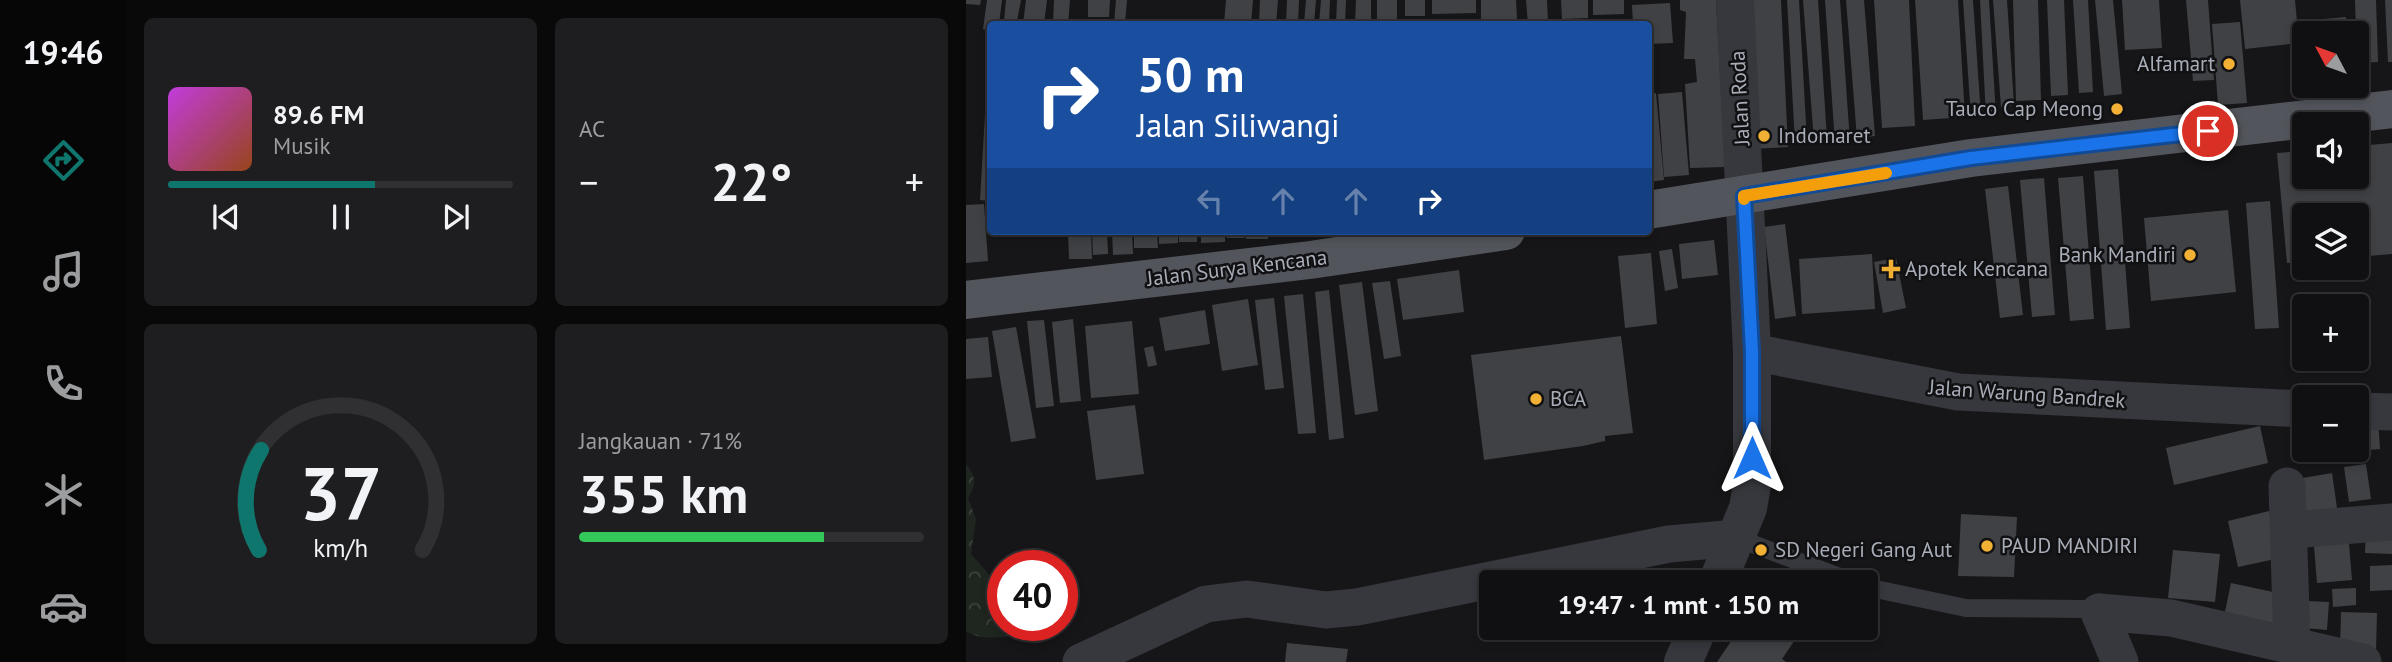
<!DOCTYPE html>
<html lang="id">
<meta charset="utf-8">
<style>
body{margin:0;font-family:"PT Sans",sans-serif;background:#1e1e20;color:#f1f3f6;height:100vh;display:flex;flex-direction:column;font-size:26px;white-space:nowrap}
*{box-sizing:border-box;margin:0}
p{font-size:23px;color:#9c9d9f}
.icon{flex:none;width:38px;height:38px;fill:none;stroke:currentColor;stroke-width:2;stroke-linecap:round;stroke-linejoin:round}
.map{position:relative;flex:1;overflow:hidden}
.side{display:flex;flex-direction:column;gap:18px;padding:18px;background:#09090a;width:840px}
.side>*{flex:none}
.hud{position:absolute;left:21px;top:21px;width:665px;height:214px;border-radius:7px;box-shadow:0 4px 10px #0003,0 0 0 2px #303032;background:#1a4fa0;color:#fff;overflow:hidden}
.needle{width:46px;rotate:311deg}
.tools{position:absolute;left:1326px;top:21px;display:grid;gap:14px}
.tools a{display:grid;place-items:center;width:77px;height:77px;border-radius:7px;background:#101012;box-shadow:0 4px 10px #0003,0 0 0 2px #303032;font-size:35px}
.speed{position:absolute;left:21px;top:550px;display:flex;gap:14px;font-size:35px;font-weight:700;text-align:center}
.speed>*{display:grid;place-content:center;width:91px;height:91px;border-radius:50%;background:#101012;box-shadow:0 4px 10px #0003,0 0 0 2px #303032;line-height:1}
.speed .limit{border:10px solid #d22;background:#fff;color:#111}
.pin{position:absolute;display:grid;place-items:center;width:60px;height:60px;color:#fff;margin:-30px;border:4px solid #fff;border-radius:50%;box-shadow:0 2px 7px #0007}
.me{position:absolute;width:77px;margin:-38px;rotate:0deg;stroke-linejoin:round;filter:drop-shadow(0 0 5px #0008)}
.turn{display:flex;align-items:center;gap:24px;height:147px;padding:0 35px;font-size:32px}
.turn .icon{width:91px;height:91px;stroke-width:2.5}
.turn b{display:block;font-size:49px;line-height:60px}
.lanes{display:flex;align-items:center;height:66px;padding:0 35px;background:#0003;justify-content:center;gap:35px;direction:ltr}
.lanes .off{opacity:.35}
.big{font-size:52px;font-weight:700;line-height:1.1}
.side .tile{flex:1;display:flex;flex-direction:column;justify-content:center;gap:10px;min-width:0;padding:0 24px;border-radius:10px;background:#1e1e20}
.side .dial{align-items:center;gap:0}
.dial svg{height:182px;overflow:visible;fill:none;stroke:#303032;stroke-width:7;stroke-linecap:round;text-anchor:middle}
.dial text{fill:#f1f3f6;stroke:none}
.song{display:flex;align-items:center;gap:21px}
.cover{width:84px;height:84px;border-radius:10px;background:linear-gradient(135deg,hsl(290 70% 55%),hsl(20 70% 35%))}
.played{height:7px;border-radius:4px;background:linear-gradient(90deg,#0f766e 60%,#303032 60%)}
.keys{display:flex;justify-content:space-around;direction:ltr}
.heat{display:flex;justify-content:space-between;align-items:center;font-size:38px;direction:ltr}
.charge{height:10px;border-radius:5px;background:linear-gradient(90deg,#34c759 71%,#303032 0)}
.side .tiles{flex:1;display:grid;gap:18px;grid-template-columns:repeat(2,1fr)}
.trip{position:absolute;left:513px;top:570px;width:399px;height:70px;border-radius:7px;background:#101012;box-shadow:0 4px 10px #0003,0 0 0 2px #303032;font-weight:700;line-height:70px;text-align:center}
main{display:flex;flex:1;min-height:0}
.tab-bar{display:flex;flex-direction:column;width:126px;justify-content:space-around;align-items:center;background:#060607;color:#9c9d9f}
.tab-bar .icon{width:49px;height:49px}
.tab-bar .current{color:#0f766e}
.tab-bar b{font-size:32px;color:#f1f3f6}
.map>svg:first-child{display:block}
</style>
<main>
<nav class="tab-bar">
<b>19:46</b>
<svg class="icon current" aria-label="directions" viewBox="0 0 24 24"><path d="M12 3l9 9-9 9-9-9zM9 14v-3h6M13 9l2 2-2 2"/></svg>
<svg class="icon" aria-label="music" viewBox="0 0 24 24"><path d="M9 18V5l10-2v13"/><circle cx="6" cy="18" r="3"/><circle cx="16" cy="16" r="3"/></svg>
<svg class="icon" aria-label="phone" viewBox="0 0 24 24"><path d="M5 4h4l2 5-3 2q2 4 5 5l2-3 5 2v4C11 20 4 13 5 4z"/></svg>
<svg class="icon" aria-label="climate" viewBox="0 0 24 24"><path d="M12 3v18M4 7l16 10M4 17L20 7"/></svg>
<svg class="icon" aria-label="car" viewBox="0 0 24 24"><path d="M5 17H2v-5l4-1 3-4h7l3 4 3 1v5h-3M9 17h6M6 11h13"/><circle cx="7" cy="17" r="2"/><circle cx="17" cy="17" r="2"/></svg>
</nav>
<section class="side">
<div class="tiles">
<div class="tile">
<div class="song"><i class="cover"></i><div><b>89.6 FM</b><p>Musik</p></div></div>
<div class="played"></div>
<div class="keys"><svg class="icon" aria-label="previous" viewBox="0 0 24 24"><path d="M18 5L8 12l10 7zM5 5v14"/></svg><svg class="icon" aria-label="pause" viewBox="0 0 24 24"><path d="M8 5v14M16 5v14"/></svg><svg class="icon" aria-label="next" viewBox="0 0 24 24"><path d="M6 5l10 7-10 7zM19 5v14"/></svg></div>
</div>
<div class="tile"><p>AC</p>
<div class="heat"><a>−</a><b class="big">22°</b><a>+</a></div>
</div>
<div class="tile dial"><svg viewBox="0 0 100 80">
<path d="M14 69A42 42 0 1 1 86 69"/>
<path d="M14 69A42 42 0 0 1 15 25" stroke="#0f766e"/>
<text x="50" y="56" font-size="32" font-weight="700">37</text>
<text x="50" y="72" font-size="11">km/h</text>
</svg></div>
<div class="tile"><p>Jangkauan · 71%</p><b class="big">355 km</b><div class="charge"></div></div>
</div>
</section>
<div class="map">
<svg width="1426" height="662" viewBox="0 0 1426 662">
<defs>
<pattern id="forest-crowns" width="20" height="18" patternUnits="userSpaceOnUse" patternTransform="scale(1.75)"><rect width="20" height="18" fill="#1e261f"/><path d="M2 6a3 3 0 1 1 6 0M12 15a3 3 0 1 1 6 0" fill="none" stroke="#3c433d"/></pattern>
</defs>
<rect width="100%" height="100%" fill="#161618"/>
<path fill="url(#forest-crowns)" d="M0 464C10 477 11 484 2 498L10 519 5 554C31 584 37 584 37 625H57L55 632C41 638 13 641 0 631Z"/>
<g fill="#404145">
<path d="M0 0H15L14 5 0 4Z"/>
<path d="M21 0H36L33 24H24V30L17 29Z"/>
<path d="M40 0H55L51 21H38Z"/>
<path d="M60 0H81L78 24H57Z"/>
<path d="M88 0H104L102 24H87Z"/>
<path d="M122 0H144L143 17H122Z"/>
<path d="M150 0H161L159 24H148Z"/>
<path d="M260 0H287L285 24H258Z"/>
<path d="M294 0H312L310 24H293Z"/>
<path d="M321 0H333L332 24H320Z"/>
<path d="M340 0H350L348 24H338Z"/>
<path d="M355 0H364L363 24H353Z"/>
<path d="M371 0H380L379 24H370Z"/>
<path d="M390 0H405V24H389Z"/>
<rect x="411" y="0" width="20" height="24"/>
<rect x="439" y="0" width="20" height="16"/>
<path d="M466 0H510V13L466 14Z"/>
<path d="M515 0H550L551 19 515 20Z"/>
<path d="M560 0H581L582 24H562Z"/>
<path d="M595 0H622V18L596 19Z"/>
<path d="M627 0H658V14L627 15Z"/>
<path d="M714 0H750L759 167 724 168 719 84 731 82 729 59H718L720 12 714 10Z"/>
<path d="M776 0H815L822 147 783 149Z"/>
<path d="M821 0H833L841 141 829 142Z"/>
<path d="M837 0H852L861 139 848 141Z"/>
<path d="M859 0H874L884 142 869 143Z"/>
<path d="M880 0H898L909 136 891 138Z"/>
<path d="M908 0H943L949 126 916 128Z"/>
<path d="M949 0H992L999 117 957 120Z"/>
<path d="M997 0H1007L1015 117 1005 118Z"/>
<path d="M1014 0H1023L1030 116 1020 117Z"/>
<path d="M1027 0H1041L1048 105 1035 107Z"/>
<path d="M1047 0H1072L1075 100 1050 101Z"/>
<path d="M1081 0H1098L1102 95 1085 96Z"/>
<path d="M1107 0H1122L1127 92 1113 93Z"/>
<path d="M1129 0H1147L1156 94 1138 96Z"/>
<path d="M1156 0H1193L1196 48 1159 50Z"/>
<path d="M1220 0H1242L1248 80 1227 81Z"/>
<path d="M1274 0H1329L1333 43 1279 49Z"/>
<path d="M1389 0H1410L1412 62 1391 63Z"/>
<path d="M1419 0H1426V62H1422Z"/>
<path d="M704 3 707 43 682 44V24H667L666 5Z"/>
<path d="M1380 17 1381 33H1348L1347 20Z"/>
<path d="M1274 22 1281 103 1252 105 1246 24Z"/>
<path d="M22 63H24V201L14 200Z"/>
<path d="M716 92 723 175 698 177 692 94Z"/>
<path d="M690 93 698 180 682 182V94Z"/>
<path d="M1426 143V254L1391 257V215H1339V262L1321 263 1311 153 1339 151V177H1391V146Z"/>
<path d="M1152 169 1164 328 1140 330 1128 171Z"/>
<path d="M1117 176 1128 319 1104 321 1092 178Z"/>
<path d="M1078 178 1089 315 1066 317 1054 180Z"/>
<path d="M1042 186 1057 315 1034 318 1019 189Z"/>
<path d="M1304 201 1313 328 1289 329 1280 203Z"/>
<path d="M18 204 22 261 0 263V205Z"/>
<path d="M1262 210 1270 292 1185 301 1178 218Z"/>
<path d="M819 224 830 316 809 319 798 227Z"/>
<path d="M102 231H125L126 259H103Z"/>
<path d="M126 231H141L142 254 127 255Z"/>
<path d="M146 231H166L167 254 147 255Z"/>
<path d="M168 231H191L192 248H168Z"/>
<path d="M193 231H212V243L193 244Z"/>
<rect x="213" y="231" width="18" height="11"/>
<path d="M235 231H259V242L235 243Z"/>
<rect x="261" y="231" width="18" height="7"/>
<rect x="280" y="231" width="22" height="8"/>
<path d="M748 240 752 275 716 279 713 244Z"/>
<path d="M706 249 712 288 699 291 693 251Z"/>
<path d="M685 253 691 324 659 328 652 256Z"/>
<path d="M906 254 909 309 836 314 833 259Z"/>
<path d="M930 258 940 308 917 313 908 262Z"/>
<path d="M493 270 498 312 437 320 431 279Z"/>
<path d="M424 281 435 356 418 359 406 283Z"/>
<path d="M396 282 412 411 389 415 373 285Z"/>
<path d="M363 290 378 438 363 440 349 292Z"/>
<path d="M337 294 350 433 332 434 318 296Z"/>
<path d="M308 298 318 388 299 390 289 300Z"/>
<path d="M282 299 292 365 256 371 246 305Z"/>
<path d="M239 310 244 344 199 351 193 318Z"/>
<path d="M107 319 115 401 94 403 86 322Z"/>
<path d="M78 320 88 406 70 408 61 321Z"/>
<path d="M166 321 173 394 125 398 119 326Z"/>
<path d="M50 327 70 438 45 442 26 331Z"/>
<path d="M655 336 667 433 639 436V441L617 446 518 460 505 355Z"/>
<path d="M22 337 26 377 0 379V339Z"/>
<path d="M187 346 191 365 182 367 178 348Z"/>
<path d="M169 405 178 474 130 480 121 411Z"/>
<path d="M1412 420 1414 449 1391 451V423Z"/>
<path d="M1294 426 1302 463 1208 485 1200 448Z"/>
<path d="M1335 428H1339V446H1337Z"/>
<path d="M1337 450H1390V452L1338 457Z"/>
<path d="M1400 464 1405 499 1383 502 1378 467Z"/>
<path d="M1366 473 1373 522 1332 528 1325 480Z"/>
<path d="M1303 511 1314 558 1272 567 1262 521Z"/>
<path d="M995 514 1051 517 1048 577 992 576Z"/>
<path d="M1400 527 1426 528V554L1399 553Z"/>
<path d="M1382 531 1386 580 1351 583 1347 534Z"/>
<path d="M1207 550 1254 554 1249 602 1202 598Z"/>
<path d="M1426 565V590L1404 591V566Z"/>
<path d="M1265 583 1321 595 1313 633 1257 621Z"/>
<path d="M1390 588V605L1367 607 1366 589Z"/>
<path d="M1341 601 1363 602 1361 630 1339 628Z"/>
<path d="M1375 612 1411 613 1410 650 1374 649Z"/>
<path d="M774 628H837L816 659 820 662H751Z"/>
<path d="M321 643 382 649 380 662H319Z"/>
</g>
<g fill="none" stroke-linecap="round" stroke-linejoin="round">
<g stroke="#37383d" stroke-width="18">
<path d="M771 538 889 583"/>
<path d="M900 587 1000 608 1118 609 1133 612"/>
</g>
<g stroke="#37383d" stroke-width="37">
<path d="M786 352 992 392 1339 409"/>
<path d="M1391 411 1426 412"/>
<path d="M1321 486 1326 645"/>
<path d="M1325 530 1426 522"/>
<path d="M1133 612 1205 618 1397 662"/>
<path d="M1133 612 1154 662"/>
<path d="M115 662 240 604 281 599 360 610 391 607 703 544 771 538"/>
</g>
<g stroke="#37383d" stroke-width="38">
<path d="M751 583 782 508 786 485V352L769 0"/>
<path d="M717 662 732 628"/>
</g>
<g stroke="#53555c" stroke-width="38">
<path d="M682 210 1005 158 1426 109"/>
<path d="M0 300 344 260 540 231"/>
</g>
</g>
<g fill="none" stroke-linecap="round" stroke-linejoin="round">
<g stroke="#114b97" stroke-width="18">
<path id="route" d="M786 458V352L778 196 1005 158 1242 131"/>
</g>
<use href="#route" stroke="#1a73e8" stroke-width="12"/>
<path stroke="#f59e0b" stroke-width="12" d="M778 199V196L920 173"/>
</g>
<g fill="#f2b134" stroke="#111113" stroke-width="2.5">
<circle cx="1263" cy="64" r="7"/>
<circle cx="1151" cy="109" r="7"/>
<circle cx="798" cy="136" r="7"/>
<circle cx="1224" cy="255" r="7"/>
<path d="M921.5 258.5h7v7h7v7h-7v7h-7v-7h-7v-7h7z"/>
<circle cx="570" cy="399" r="7"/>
<circle cx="1021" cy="546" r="7"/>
<circle cx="795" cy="550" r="7"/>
</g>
<g text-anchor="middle" stroke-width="5" stroke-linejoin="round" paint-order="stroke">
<g font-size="21" fill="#a8adb8" stroke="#111113" text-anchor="start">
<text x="1249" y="71" text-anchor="end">Alfamart</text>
<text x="1137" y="116" text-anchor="end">Tauco Cap Meong</text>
<text x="812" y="143">Indomaret</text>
<text x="1210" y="262" text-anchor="end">Bank Mandiri</text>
<text x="939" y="276">Apotek Kencana</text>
<text x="584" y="406">BCA</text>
<text x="1035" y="553">PAUD MANDIRI</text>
<text x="809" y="557">SD Negeri Gang Aut</text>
</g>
<g font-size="21" fill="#a8adb8" stroke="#111113">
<text transform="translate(774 98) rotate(-93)" y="7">Jalan Roda</text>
<text transform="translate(271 268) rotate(-7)" y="7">Jalan Surya Kencana</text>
<text transform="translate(1061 394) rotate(4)" y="7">Jalan Warung Bandrek</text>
</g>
</g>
</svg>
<div class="tools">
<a><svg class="needle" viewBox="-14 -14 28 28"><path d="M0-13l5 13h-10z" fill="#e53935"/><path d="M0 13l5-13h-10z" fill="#9c9d9f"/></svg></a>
<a><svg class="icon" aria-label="sound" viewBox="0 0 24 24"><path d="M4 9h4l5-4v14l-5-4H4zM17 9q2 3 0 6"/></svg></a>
<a><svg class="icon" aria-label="layers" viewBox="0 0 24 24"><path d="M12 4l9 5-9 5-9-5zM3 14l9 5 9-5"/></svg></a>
<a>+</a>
<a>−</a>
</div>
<div class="speed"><div class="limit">40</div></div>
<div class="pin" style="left:1242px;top:131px;background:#d93025"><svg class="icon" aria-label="arrive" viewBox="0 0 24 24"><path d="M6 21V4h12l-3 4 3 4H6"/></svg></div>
<svg class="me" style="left:786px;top:458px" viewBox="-20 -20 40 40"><path d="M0-17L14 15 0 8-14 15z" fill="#1a73e8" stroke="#fff" stroke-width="4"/></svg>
<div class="trip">19:47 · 1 mnt · 150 m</div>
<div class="hud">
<div class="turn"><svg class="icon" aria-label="right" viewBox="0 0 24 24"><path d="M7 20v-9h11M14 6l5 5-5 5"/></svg><div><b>50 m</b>Jalan Siliwangi</div></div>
<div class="lanes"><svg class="icon off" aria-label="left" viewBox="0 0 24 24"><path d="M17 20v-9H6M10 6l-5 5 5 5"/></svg><svg class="icon off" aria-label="ahead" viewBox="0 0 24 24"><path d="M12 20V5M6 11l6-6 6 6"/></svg><svg class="icon off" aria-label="ahead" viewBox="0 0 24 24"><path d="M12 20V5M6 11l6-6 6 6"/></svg><svg class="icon" aria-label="right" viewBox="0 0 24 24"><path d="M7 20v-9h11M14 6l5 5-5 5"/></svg></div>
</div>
</div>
</main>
